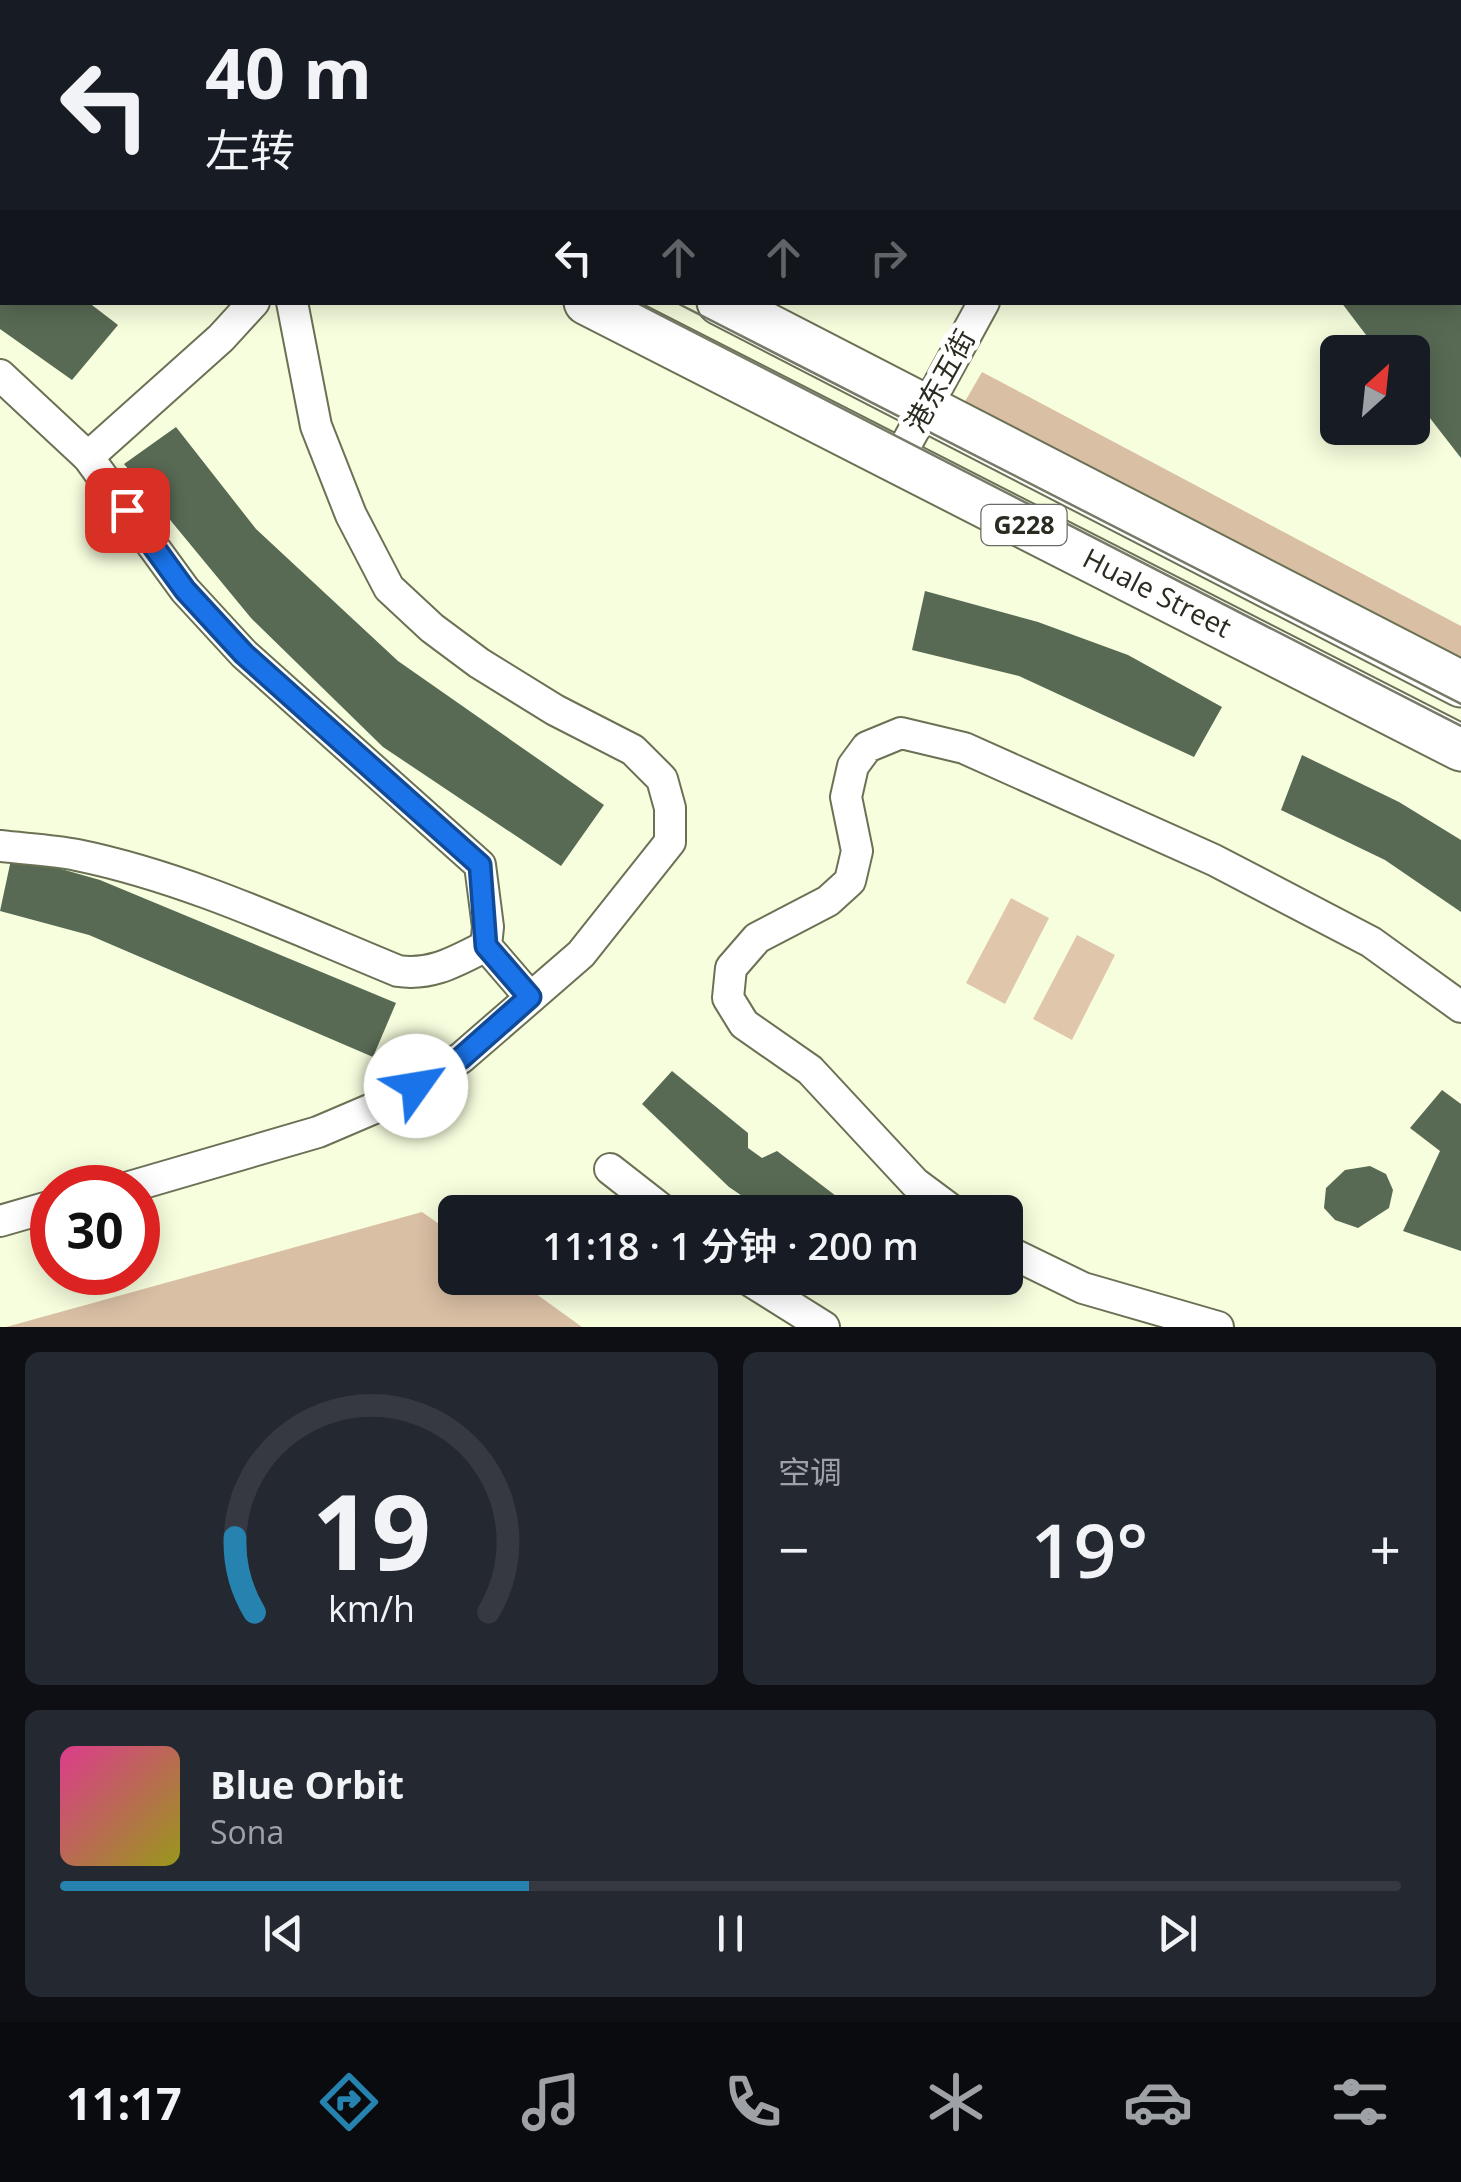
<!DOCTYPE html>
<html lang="zh">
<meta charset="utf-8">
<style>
body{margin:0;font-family:"Open Sans","Noto Sans SC",sans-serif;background:#242831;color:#f1f3f6;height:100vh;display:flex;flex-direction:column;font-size:38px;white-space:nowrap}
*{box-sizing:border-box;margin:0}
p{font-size:32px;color:#9ea1a6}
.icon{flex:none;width:55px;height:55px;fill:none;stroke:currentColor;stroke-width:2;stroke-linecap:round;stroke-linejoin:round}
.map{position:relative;height:1327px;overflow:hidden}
.sheet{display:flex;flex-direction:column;gap:25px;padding:25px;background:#0d0f14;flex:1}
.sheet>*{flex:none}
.hud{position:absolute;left:0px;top:0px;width:1462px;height:305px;box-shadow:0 5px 25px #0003;background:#171b24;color:#f1f3f6;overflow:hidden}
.needle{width:65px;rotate:27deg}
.buttons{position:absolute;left:1320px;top:335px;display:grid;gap:20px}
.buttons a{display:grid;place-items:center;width:110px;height:110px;border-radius:15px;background:#171b24;box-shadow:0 5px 25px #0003;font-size:50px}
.speed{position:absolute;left:30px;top:1165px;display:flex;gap:20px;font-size:50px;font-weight:700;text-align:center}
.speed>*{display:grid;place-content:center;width:130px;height:130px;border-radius:50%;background:#171b24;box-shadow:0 5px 25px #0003;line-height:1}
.speed .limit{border:15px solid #d22;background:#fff;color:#111}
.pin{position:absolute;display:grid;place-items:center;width:85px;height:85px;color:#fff;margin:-42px;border-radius:20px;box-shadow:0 5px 15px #0006}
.me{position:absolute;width:110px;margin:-55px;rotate:58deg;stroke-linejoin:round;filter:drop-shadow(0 0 8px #0008)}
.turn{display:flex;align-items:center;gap:35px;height:210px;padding:0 40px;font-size:45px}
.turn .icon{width:130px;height:130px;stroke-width:2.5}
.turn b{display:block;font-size:70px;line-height:85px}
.lanes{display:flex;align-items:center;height:95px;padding:0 40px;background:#0003;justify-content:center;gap:50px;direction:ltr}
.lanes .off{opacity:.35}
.big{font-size:75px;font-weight:600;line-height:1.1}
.sheet .widget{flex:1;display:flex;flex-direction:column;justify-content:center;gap:15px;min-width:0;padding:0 35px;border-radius:15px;background:#242831}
.sheet .dial{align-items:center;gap:0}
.dial svg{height:260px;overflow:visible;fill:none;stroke:#363941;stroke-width:7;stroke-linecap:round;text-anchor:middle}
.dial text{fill:#f1f3f6;stroke:none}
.song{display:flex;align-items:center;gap:30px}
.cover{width:120px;height:120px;border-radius:15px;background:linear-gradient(135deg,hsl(330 70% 55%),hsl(60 70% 35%))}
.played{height:10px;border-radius:5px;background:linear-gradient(90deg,#2682af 35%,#363941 35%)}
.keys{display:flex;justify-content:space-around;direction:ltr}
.heat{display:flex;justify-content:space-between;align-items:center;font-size:55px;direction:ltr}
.sheet .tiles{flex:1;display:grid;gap:25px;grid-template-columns:1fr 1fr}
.widget:last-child{grid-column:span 2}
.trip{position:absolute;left:438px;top:1195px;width:585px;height:100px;border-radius:15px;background:#171b24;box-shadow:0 5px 25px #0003;font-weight:600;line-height:100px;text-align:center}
.dock{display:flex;height:160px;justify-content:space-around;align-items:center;background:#090b0e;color:#9ea1a6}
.dock .icon{width:70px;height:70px}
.dock .selected{color:#2682af}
.dock b{font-size:45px;color:#f1f3f6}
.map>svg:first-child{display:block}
</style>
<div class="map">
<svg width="1461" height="1327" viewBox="0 0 1461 1327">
<rect width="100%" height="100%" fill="#f7fede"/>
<g fill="#e0c6ab">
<path d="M1011 898 1049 918 1005 1004 966 983Z"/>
<path d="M1077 935 1115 955 1072 1040 1033 1019Z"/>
</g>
<g fill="#d9bfa4">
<path d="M982 372 1461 626V658L963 405Z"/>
<path d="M422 1212 455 1235V1278H514L582 1327H6Z"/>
</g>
<g fill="#586a54">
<path d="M0 302H88L118 325 72 380 0 329Z"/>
<path d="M1341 302H1461V458L1412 395V352H1379Z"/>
<path d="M176 427 256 529 398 661 604 805 561 866 383 747 251 618 124 464Z"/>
<path d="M925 591 1038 622 1128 655 1222 707 1194 757 1019 676 912 650Z"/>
<path d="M1302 755 1399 802 1461 840V912L1385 860 1281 810Z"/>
<path d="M12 855 100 880 396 1003 373 1057 89 935 0 911Z"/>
<path d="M672 1071 748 1133V1148L762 1158 777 1151 857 1212H766L729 1187 642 1104Z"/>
<path d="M1442 1090 1461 1104V1251L1403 1231 1440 1151 1410 1128Z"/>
<path d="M1370 1166 1386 1174 1393 1190 1389 1208 1358 1228 1335 1220 1324 1208 1326 1188 1345 1170Z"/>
</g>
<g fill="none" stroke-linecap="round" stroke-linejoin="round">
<g stroke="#6b7155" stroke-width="34">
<g id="minor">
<path d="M946 0 949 2"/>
<path d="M376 2 378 0"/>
<path d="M1247 2 1250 0"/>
<path d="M0 375 88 457 185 590 244 654 480 865 488 927 486 946 530 997"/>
<path d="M88 457 221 338 254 302"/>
<path d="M897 461 984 302"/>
<path d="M0 846C25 849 52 850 77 855 189 878 293 928 398 971 432 976 456 961 486 946"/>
<path d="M610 1169 665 1212"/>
<path d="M126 1188 318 1132 393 1100 461 1058 581 954 670 842V808L662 779 633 750 555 710 479 663 432 628 389 588 351 515 316 426 292 302"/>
<path d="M954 1212 915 1183 810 1070 744 1024 728 998 731 968 757 938 828 901 850 881 857 851 846 797 853 766 867 747 901 733 964 748 1214 860 1371 942 1461 1007"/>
<path d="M0 1221 52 1206"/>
<path d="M1005 1250 1083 1288 1218 1327"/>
<path d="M746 1278 824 1327"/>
</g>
</g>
<g stroke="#6b7155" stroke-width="49">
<g id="highway">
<path d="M133 0 137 2"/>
<path d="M0 3 2 5"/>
<path id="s1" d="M587 302 1461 748"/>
<path d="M720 302 1461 684"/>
</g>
</g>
<use href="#minor" stroke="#fff" stroke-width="30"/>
<use href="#highway" stroke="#fff" stroke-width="45"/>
<g stroke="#767a67" stroke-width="2.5">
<path d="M46 0 51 2"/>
<path d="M83 0 88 2"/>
<path d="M635 302 1461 726"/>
<path d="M675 302 1461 704"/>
</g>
</g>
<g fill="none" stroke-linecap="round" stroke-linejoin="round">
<g stroke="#114b97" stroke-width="25">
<path id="route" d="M127 510 185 590 244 654 480 865 486 946 530 997 461 1058 416 1086"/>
</g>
<use href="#route" stroke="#1a73e8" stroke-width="18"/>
</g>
<g text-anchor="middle" stroke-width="10" stroke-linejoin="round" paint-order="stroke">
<rect fill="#fff" stroke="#6a6b64" stroke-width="2.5" x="981.5" y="505" width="85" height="40" rx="8"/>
<g font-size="25" font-weight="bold" fill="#2a2c21">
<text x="1024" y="534">G228</text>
</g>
<g font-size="28" fill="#2a2c21" stroke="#fff">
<text transform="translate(940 381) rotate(-61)" y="10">港东五街</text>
<text dy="10" stroke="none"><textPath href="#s1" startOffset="640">Huale Street</textPath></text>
</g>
</g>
</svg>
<div class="buttons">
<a><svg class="needle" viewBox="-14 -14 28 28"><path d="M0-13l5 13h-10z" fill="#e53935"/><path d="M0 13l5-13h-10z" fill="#9ea1a6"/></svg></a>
</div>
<div class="speed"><div class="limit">30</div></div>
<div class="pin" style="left:127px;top:510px;background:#d93025"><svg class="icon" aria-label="arrive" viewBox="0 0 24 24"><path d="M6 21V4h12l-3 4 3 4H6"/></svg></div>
<svg class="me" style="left:416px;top:1086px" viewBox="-20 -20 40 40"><circle r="19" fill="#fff"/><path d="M0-13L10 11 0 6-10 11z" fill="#1a73e8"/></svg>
<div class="trip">11:18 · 1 分钟 · 200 m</div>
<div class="hud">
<div class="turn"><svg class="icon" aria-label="left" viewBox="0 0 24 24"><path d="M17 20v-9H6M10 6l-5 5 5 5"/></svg><div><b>40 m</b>左转</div></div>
<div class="lanes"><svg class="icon" aria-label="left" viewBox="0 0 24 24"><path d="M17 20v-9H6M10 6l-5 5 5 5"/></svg><svg class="icon off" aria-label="ahead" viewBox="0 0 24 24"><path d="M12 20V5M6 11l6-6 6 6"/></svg><svg class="icon off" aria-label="ahead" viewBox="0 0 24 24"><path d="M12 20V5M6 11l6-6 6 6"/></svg><svg class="icon off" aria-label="right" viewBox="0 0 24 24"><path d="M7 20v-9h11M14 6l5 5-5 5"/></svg></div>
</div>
</div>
<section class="sheet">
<div class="tiles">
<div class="widget dial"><svg viewBox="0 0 100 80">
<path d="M14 69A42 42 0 1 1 86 69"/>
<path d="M14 69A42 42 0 0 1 8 46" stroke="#2682af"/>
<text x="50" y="56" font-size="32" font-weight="700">19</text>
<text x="50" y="72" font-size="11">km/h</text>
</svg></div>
<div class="widget"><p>空调</p>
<div class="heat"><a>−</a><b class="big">19°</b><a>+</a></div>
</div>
<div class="widget">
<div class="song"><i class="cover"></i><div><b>Blue Orbit</b><p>Sona</p></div></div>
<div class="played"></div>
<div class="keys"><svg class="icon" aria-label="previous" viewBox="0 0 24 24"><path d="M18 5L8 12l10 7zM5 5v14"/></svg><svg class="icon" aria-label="pause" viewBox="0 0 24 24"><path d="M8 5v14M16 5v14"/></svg><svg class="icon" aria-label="next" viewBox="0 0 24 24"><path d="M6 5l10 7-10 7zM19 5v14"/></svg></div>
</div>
</div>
</section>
<nav class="dock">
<b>11:17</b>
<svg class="icon selected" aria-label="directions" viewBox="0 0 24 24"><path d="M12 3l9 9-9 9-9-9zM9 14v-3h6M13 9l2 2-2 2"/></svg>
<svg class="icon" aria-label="music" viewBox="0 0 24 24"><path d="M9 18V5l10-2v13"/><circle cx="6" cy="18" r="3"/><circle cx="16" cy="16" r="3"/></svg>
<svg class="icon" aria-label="phone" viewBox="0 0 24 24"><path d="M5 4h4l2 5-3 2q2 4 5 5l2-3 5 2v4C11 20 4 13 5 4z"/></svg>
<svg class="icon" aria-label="climate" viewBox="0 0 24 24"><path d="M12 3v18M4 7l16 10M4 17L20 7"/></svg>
<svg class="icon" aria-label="car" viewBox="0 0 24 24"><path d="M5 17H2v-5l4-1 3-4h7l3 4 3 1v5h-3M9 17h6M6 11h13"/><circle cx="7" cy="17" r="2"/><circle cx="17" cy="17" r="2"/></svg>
<svg class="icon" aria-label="filters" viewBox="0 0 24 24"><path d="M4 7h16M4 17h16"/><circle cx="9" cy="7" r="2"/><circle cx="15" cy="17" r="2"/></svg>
</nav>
